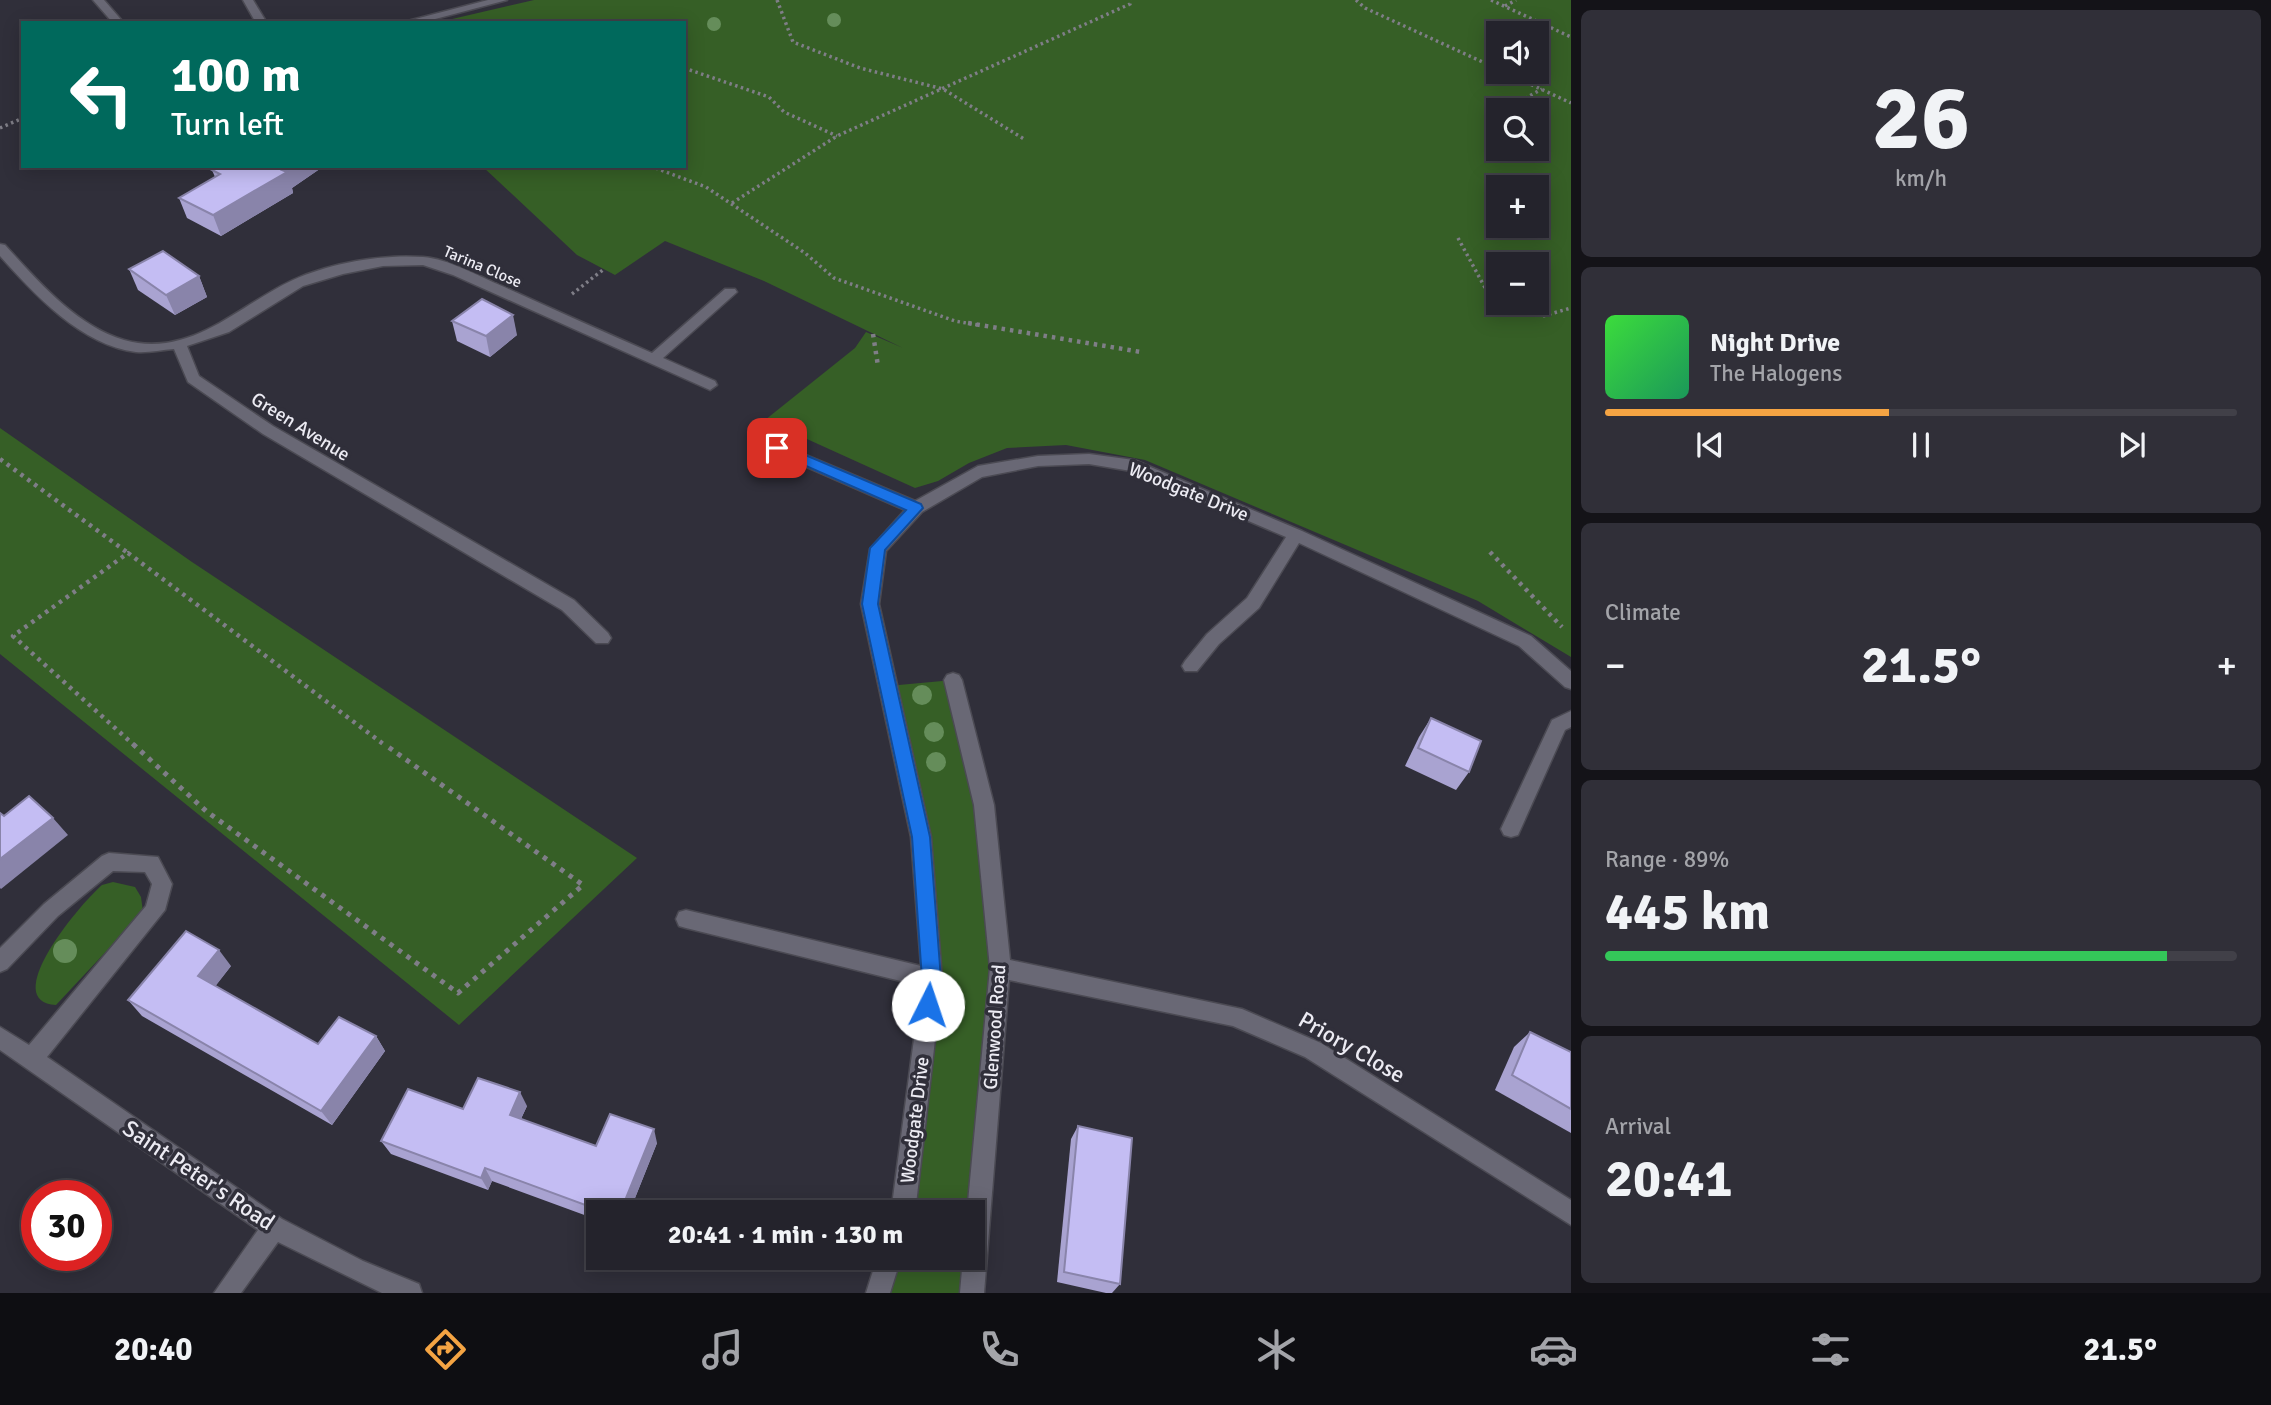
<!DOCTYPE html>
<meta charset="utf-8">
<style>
body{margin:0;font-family:Signika,sans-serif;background:#302f38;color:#f1f3f6;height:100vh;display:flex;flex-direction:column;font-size:26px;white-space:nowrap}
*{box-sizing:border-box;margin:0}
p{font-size:23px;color:#a3a4a9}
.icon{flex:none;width:38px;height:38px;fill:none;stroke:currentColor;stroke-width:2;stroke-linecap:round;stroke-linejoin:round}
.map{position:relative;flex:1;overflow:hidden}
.sheet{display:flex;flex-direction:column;gap:10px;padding:10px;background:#141318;width:700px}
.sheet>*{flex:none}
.banner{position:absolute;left:21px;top:21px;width:665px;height:147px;border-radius:0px;box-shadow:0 4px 18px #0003,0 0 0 2px #414048;background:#00695c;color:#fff;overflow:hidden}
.buttons{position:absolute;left:1486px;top:21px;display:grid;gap:14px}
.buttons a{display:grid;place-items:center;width:63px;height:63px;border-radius:0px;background:#24232c;box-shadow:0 4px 18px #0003,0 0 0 2px #414048;font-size:35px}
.speed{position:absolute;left:21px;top:1180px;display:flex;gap:14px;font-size:35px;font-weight:700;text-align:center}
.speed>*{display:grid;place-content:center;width:91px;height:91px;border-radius:50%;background:#24232c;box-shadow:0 4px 18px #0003,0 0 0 2px #414048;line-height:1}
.speed .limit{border:10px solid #d22;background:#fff;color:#111}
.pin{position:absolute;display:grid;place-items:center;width:60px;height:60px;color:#fff;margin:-30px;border-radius:14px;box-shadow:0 4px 10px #0006}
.me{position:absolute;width:77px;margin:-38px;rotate:4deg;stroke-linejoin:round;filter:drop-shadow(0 0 5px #0008)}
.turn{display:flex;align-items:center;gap:24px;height:147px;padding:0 35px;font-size:32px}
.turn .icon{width:91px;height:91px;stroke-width:2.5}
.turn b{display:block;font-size:49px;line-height:60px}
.big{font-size:52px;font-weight:700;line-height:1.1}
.sheet .widget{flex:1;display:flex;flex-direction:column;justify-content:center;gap:10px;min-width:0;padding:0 24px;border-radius:10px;background:#302f38}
.sheet .dial{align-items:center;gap:0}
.dial b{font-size:91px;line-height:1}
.song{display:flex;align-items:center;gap:21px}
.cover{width:84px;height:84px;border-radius:10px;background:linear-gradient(135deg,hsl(120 70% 55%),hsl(150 70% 35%))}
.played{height:7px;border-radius:4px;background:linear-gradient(90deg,#f4a443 45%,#414048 45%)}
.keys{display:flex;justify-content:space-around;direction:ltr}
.heat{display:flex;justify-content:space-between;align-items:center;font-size:38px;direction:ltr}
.charge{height:10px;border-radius:5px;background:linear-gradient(90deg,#34c759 89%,#414048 0)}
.trip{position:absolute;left:586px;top:1200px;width:399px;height:70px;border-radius:0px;background:#24232c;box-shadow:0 4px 18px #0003,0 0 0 2px #414048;font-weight:700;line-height:70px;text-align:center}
.dock{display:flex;height:112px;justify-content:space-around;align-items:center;background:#0e0e12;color:#a3a4a9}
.dock .icon{width:49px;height:49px}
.dock .selected{color:#f4a443}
.dock b{font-size:32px;color:#f1f3f6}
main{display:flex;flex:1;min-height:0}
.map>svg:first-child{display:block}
</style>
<main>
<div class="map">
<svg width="1571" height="1293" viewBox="0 0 1571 1293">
<rect width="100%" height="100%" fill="#302f3a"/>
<g fill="#365f26" fill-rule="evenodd">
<path d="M534 0H1571V657L1478 601 1145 460 1066 445 1007 448 969 463 938 481 915 488 765 420 855 348 866 332 903 348 764 281 665 241 615 275 577 255 482 166H684V23H435ZM1536 33V72H1498V33ZM1498 110H1536V149H1498ZM1498 187H1536V226H1498ZM1536 264V303H1498V264Z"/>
<path d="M0 428 192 562 637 858 459 1025 0 654Z"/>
<path d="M953 680 984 805 1000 968 972 1293H878L889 1258H973V1213H903L932 979 921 837 888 686Z"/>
<path d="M113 882 135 887 141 897 143 912 56 1005C0 1002 74 910 102 885Z"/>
</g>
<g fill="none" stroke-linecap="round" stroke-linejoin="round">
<g stroke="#4b4a53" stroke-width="3">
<g id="minor">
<path d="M93 0H104L124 23H113Z"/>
<path d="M243 0H253L267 23H256Z"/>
<path d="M488 0H507L420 23H400Z"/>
<path d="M0 244 5 245C37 280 76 326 124 340 191 359 240 304 293 280 330 263 382 254 423 257 449 259 478 276 502 286 552 309 602 331 652 353L725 289H735L737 292 663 358 715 381 717 385 710 390 453 275 423 265 383 266 343 274 303 286 229 332 187 346 199 376 273 426 574 600 608 633 611 638 608 643H596L562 610 263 434 188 382 174 349C161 350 148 353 136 352 81 345 35 295 0 256Z"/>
<path d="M777 443 915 501 978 466 1038 456 1089 454 1134 460 1302 531 1531 636 1571 671V689L1565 687 1519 646 1299 543 1259 608 1219 644 1197 671H1185L1182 666 1185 661 1207 634 1247 598 1286 537 1131 471 1089 464 1038 466 982 477 922 512 886 551 879 604 931 837 942 979 915 1213H891L921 986 686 928 679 926 676 919 679 912 686 910 921 966 911 837 861 604 870 549 905 510 772 452 769 448Z"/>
<path d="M953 673 959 675 962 680 994 805 1010 960 1242 1009 1321 1043 1571 1200V1225L1305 1057 1233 1026 1009 980 984 1293H960L963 1258H973V1213H967L990 968 974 805 944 680 947 675Z"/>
<path d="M1571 711V727L1565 730 1518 835 1511 837 1504 835 1501 829 1552 720Z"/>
<path d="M109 853 158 857 172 884 165 910 47 1057 282 1219 363 1261 419 1284 422 1293H382L278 1242 241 1293H214L258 1230 0 1050V1027L29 1045 146 906 152 884 145 872 113 871 58 916 7 969 0 972V948L44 904 102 856Z"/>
<path d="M877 1258H901L890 1293H866Z"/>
</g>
</g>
<g stroke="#7f7e87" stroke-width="3.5" stroke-dasharray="2.5 3.5" stroke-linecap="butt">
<path d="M777 0 793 42 860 68 943 89 1024 139"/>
<path d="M1356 0 1365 8 1498 69"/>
<path d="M1491 0 1571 37"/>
<path d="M1505 6 1516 0"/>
<path d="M684 68 769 97 784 112 837 136"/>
<path d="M1504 72 1571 103"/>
<path d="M1504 110 1542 89"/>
<path d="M0 128 23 118"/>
<path d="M650 166 706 187 805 253 834 278 955 321 978 325"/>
<path d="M732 203 837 136 1130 4 1131 0"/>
<path d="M1458 238 1489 295"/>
<path d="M572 294 604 269"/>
<path d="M1543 316 1571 308"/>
</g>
<g stroke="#7f7e87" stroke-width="4.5" stroke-dasharray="3.5 5" stroke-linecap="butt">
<path d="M968 323 1141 352"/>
<path d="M873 334 878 366"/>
<path d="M0 459 128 553"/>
<path d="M1490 552 1562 627"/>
<path d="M135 746 13 636 128 553 386 746"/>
</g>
<path stroke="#7f7e87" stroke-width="5" stroke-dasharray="4.5 6" stroke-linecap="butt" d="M133 744 206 811 458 993 583 885 384 744"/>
<use href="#minor" fill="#696875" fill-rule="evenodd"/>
</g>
<g fill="#658d5a">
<circle cx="834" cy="20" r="7"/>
<circle cx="714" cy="24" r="7"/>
<circle cx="922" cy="695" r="10"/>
<circle cx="934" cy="732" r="10"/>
<circle cx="936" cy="762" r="10"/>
<circle cx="65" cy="951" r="12"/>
</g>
<g fill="#a9a3d1">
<path d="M217 166H324L292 188 293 193 221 236 187 218 179 198 215 177 212 170Z"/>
<path d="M129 269 199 276 207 297 175 315 138 290Z"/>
<path d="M452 321 517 335 490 357 457 341Z"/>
<path d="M1431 718 1469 772 1456 790 1405 766 1419 737Z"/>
<path d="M231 966 215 986 318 1044 376 1036 385 1051 332 1125 142 1016 128 1000Z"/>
<path d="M1530 1032 1571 1052V1133L1495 1090 1514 1047Z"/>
<path d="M527 1106 521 1119 596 1146 657 1143 629 1213H598V1220L492 1181 488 1190 391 1154 381 1141Z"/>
<path d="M1078 1126 1120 1284 1112 1293H1106L1057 1282 1071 1139Z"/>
</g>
<g fill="#8984aa">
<path d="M288 166H324L292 188 293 193 221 236 213 215Z"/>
<path d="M199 276 207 297 175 315 166 295Z"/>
<path d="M513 315 517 335 490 357 486 336Z"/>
<path d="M53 818 68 835 1 889 0 888V859Z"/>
<path d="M219 950 231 966 211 992 198 976Z"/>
<path d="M376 1036 385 1051 332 1125 321 1111Z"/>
<path d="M520 1092 527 1106 516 1129 510 1115Z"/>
<path d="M654 1129 657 1143 629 1213H620Z"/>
<path d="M485 1168 492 1181 488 1190 481 1178Z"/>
</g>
<g fill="#c4bdf3" stroke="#8984aa" stroke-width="2">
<path d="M217 166H288L282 170 287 172 213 215 179 198 220 174 212 170Z"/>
<path d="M163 251 199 276 166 295 129 269Z"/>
<path d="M482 299 513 315 486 336 452 321Z"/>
<path d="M1431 718 1481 741 1469 772 1418 748Z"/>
<path d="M29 796 53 818 0 859V813L4 816Z"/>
<path d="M186 931 219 950 198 976 318 1044 339 1017 376 1036 321 1111 128 1000Z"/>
<path d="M1530 1032 1571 1052V1109L1512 1075Z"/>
<path d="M478 1078 520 1092 510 1115 596 1146 610 1114 654 1129 620 1213H607L485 1168 481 1178 381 1141 408 1089 463 1109Z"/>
<path d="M1078 1126 1132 1138 1120 1284 1064 1272Z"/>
</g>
<path fill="#1a73e8" stroke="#114b97" stroke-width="2" d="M777 443 921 504 923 508 885 550 878 604 930 837 941 979 935 1012 928 1015 922 1012 919 1005 922 979 912 837 862 604 870 548 906 510 772 451V444Z"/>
<g text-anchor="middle" stroke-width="7" stroke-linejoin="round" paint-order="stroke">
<g font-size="16" fill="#ecebf3" stroke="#302f3a">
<text transform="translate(483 266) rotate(23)" y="6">Tarina Close</text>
</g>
<g font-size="19" fill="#ecebf3" stroke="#302f3a">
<text transform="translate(301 426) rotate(32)" y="7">Green Avenue</text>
<text transform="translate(1189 491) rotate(22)" y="7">Woodgate Drive</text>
<text transform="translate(994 1027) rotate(-86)" y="7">Glenwood Road</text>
<text transform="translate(914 1120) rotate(-83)" y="7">Woodgate Drive</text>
</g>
<g font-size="23" fill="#ecebf3" stroke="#302f3a">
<text transform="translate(1352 1047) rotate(30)" y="8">Priory Close</text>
<text transform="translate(199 1175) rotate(34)" y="8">Saint Peter's Road</text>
</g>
</g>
</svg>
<div class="buttons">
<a><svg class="icon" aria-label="sound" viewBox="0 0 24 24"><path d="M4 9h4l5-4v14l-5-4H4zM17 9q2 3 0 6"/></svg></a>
<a><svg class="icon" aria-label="search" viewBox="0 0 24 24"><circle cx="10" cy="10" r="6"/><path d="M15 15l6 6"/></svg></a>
<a>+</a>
<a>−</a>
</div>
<div class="speed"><div class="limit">30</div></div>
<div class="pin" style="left:777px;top:448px;background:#d93025"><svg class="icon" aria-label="arrive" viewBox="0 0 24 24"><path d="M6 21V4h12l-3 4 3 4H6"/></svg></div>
<svg class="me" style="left:928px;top:1005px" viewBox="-20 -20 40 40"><circle r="19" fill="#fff"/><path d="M0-13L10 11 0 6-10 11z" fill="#1a73e8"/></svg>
<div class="trip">20:41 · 1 min · 130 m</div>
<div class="banner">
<div class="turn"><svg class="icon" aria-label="left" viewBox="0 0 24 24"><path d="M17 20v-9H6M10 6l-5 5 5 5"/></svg><div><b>100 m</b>Turn left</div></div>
</div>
</div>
<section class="sheet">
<div class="widget dial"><b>26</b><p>km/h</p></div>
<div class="widget">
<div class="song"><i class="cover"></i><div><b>Night Drive</b><p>The Halogens</p></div></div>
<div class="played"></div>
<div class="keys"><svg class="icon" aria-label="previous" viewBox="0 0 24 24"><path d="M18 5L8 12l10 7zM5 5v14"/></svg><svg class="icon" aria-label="pause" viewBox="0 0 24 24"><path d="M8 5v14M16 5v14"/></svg><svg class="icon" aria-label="next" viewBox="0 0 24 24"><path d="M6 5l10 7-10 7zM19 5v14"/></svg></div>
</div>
<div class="widget"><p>Climate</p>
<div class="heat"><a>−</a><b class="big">21.5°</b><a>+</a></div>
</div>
<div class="widget"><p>Range · 89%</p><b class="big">445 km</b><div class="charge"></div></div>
<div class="widget"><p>Arrival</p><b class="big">20:41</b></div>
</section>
</main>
<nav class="dock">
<b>20:40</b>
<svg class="icon selected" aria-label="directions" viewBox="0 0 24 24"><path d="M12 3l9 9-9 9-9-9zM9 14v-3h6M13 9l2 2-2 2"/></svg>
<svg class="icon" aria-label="music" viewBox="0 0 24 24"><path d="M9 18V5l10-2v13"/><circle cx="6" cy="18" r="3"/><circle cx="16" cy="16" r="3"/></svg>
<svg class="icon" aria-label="phone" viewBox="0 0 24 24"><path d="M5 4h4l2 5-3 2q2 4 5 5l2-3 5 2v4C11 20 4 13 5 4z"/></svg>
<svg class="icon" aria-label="climate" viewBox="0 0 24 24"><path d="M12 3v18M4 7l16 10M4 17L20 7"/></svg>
<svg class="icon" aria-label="car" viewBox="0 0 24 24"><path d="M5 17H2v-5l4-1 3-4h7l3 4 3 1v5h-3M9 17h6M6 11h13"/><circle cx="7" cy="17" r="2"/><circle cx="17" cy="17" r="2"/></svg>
<svg class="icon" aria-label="filters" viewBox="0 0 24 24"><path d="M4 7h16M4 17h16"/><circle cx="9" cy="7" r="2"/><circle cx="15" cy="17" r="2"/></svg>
<b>21.5°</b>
</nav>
